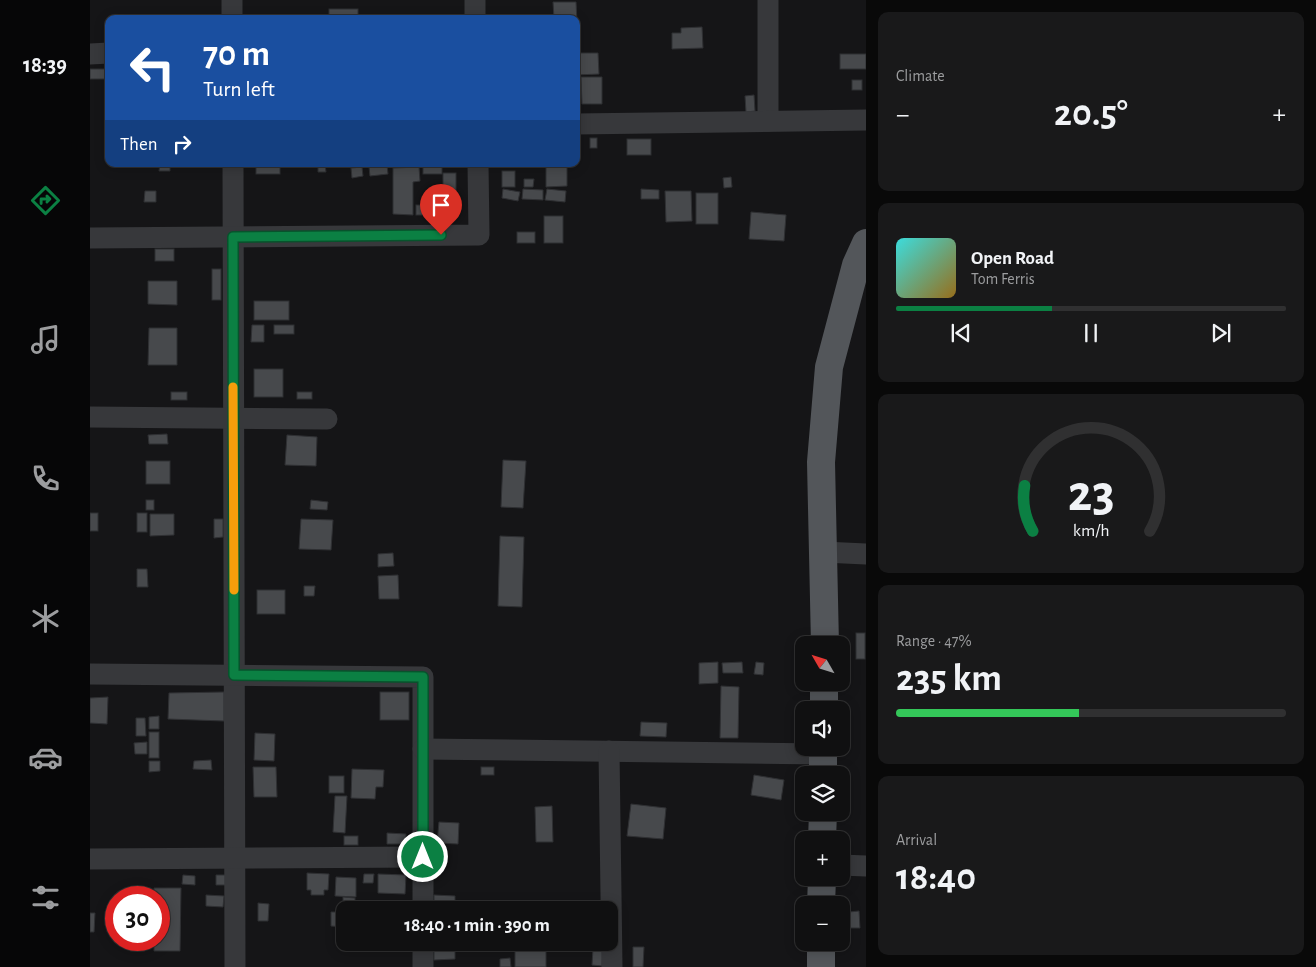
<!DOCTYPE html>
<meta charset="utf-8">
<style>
body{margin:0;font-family:"Alegreya Sans",sans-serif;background:#19191a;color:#f1f3f6;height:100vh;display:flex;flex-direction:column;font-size:19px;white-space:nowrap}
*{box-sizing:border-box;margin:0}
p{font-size:16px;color:#9c9d9f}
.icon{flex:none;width:28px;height:28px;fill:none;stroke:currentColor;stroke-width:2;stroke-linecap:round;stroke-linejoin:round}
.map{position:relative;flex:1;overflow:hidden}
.drawer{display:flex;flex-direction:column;gap:12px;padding:12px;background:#090909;width:450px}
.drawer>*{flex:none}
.banner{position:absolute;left:15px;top:15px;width:475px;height:152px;border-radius:10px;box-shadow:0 2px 12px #0003,0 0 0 1px #303031;background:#1a4fa0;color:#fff;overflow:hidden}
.needle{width:32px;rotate:309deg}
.controls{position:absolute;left:705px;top:636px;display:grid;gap:10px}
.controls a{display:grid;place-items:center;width:55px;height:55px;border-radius:10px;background:#101011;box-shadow:0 2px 12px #0003,0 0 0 1px #303031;font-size:25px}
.speed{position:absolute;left:15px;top:886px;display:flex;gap:10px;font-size:25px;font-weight:700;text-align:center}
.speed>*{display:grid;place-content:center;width:65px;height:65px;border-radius:50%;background:#101011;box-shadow:0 2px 12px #0003,0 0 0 1px #303031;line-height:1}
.speed .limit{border:8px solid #d22;background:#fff;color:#111}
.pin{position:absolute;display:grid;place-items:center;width:42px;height:42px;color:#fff;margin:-51px -21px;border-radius:50% 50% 50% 0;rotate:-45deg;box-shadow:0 0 5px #0007}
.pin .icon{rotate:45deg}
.me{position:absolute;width:55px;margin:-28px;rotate:0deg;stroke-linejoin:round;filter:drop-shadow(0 0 4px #0008)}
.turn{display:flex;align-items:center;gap:18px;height:105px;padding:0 15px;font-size:22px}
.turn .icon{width:65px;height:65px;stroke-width:2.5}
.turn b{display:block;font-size:35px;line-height:42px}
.then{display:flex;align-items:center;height:48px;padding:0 15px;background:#0003;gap:10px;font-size:19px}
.big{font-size:38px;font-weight:600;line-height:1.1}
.drawer .card{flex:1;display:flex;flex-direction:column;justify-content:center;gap:8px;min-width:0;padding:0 18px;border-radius:10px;background:#19191a}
.drawer .dial{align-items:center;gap:0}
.dial svg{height:130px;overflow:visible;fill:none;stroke:#303031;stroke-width:7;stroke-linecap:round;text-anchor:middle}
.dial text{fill:#f1f3f6;stroke:none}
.song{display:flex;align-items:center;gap:15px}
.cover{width:60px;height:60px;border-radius:8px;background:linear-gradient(135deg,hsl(180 70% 55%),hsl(40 70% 35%))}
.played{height:5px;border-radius:2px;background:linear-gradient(90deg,#0b8043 40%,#303031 40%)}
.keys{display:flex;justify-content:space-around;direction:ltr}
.heat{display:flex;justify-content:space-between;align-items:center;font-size:28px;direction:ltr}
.charge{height:8px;border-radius:4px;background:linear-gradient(90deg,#34c759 47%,#303031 0)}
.trip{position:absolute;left:246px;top:901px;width:282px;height:50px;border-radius:10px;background:#101011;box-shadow:0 2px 12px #0003,0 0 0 1px #303031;font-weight:600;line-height:50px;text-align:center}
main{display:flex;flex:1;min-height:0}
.tab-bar{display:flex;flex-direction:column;width:90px;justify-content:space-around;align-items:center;background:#060607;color:#9c9d9f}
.tab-bar .icon{width:35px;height:35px}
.tab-bar .active{color:#0b8043}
.tab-bar b{font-size:22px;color:#f1f3f6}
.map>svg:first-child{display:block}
</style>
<main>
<nav class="tab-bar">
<b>18:39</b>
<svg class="icon active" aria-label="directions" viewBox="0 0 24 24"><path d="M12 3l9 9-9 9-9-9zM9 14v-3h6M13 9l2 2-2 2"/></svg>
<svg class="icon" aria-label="music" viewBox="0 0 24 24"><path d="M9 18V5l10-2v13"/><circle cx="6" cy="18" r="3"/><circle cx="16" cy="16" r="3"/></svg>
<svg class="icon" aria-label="phone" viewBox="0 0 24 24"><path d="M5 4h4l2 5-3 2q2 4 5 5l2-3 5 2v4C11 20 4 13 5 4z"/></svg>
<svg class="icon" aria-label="climate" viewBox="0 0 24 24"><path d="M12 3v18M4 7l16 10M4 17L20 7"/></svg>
<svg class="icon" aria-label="car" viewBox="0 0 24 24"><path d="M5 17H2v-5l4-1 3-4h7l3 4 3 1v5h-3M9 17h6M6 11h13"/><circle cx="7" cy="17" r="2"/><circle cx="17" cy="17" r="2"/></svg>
<svg class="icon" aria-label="filters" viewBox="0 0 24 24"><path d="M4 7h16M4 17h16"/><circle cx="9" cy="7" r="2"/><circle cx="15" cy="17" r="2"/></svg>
</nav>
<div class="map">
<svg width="776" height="967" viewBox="0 0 776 967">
<rect width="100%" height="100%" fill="#151517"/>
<g fill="#47494c" stroke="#2f3033">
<path d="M463 2H486L487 23 486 19H464Z"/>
<rect x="239" y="9" width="29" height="10"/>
<path d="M612 27 613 48 582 49V33H591V28Z"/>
<path d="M486 53H508L509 74 486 75Z"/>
<rect x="750" y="54" width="26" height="15"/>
<rect x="0" y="69" width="19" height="10"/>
<path d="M491 77H512V104H492Z"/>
<rect x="762" y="80" width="10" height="10"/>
<path d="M664 95 665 111 656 112 655 96Z"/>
<rect x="500" y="138" width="7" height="10"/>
<rect x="537" y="139" width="24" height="16"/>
<path d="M70 164H80V171H69Z"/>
<rect x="166" y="164" width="24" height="10"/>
<path d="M228 164H235L236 172H228Z"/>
<rect x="333" y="164" width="19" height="10"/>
<path d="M456 164H477V186L456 187Z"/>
<path d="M297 165 298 174 280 176 279 167Z"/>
<path d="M272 167 273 176 262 178 261 168Z"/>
<path d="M329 167 330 181 323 182V215L303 214V168Z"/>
<rect x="412" y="171" width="13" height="16"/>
<rect x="353" y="173" width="13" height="27"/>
<path d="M641 177 642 187 634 188 633 178Z"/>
<path d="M434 179H444L443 187H434Z"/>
<path d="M413 189 430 192 428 201 412 198Z"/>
<path d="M433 189 453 190V200L432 199Z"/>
<path d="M457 189 476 191 475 202 455 200Z"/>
<path d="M551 189 569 190V199H551Z"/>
<path d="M55 191H66V202H54Z"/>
<path d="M575 191H601L602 221 576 222Z"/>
<rect x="606" y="193" width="22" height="31"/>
<rect x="326" y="205" width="35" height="10"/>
<path d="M661 212 696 215 694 241 659 239Z"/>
<rect x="454" y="216" width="19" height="27"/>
<rect x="427" y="232" width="18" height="11"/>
<rect x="65" y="249" width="19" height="12"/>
<rect x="122" y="269" width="9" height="31"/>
<path d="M58 281H87V305L58 304Z"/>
<rect x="164" y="301" width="35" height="19"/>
<path d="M162 325H174V342H161Z"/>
<rect x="184" y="325" width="20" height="9"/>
<path d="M59 328H87V365H58Z"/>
<rect x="164" y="369" width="29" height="28"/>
<rect x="81" y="392" width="16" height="8"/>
<rect x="207" y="392" width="15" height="7"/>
<path d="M77 434 78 444H59L58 435Z"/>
<path d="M197 435 227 437 226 466 195 465Z"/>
<path d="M413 460 436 461 433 508 411 507Z"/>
<rect x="56" y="461" width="24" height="23"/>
<rect x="56" y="500" width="8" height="10"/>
<path d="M221 500 238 502 237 510 220 509Z"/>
<rect x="0" y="513" width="8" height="18"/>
<rect x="47" y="513" width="10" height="19"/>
<path d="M60 514H84V535L60 536Z"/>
<path d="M124 519H133V537L124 538Z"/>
<path d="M211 519 243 520 241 550 209 549Z"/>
<path d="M410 536 434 537 432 607 408 606Z"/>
<path d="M303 553 304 566 288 567V554Z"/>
<path d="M47 569H57L58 587H47Z"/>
<path d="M308 575 309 599H289L288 576Z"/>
<path d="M214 586H225L224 596H214Z"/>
<rect x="167" y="590" width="28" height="24"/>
<rect x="766" y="633" width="9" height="26"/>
<path d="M628 662V683L609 684V663Z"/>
<path d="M652 662 653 673H633L632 663Z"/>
<path d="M666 662 674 663 673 675 664 674Z"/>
<path d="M631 686 649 687 648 738H630Z"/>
<path d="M134 692V721L78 719 79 693Z"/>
<rect x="290" y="692" width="29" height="28"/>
<path d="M18 697 17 724 0 723V698Z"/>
<path d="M69 716V729H59V717Z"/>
<path d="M46 718H55L56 736H46Z"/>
<path d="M551 722 577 723 576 737 550 736Z"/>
<rect x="59" y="732" width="10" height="26"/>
<path d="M165 733 185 734 184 761 164 760Z"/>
<path d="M57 742V754H45L44 743Z"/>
<path d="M121 760 122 770 103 769 104 761Z"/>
<path d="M59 761H70V771L59 772Z"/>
<path d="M163 767H186L187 797H164Z"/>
<rect x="391" y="767" width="13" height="8"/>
<path d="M262 769 294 770 293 787H286L285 799 261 798Z"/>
<path d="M664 775 694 780 691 800 661 795Z"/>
<rect x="239" y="776" width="15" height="17"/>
<path d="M245 796H257L255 833 243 832Z"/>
<path d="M541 804 576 808 573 839 537 836Z"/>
<path d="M462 806 463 842H446L445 807Z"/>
<path d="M349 822 369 823 368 844 347 843Z"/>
<path d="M297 833 316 834V844H297Z"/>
<rect x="254" y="836" width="14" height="9"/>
<path d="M217 873 239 874 238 890H234V895H221V890H217Z"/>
<path d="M274 874H284L283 883H273Z"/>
<path d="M288 874 316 875 315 894 288 893Z"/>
<path d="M93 875 105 876V885L92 884Z"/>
<path d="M126 875H137L136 885H126Z"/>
<path d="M246 877 266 878V897L245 896Z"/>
<path d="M64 888H91L90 951H64V940H69V898H64Z"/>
<path d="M116 895 134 896 133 907 116 906Z"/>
<path d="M344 895 365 896V910H344Z"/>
<path d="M253 897 265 898V905H253Z"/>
<path d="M168 903 179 904 178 921H168Z"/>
<path d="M769 911 770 928H759V912Z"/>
<path d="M241 912H253V927L241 926Z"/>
<path d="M0 913H5L4 932H0Z"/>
<path d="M344 942H365V959L344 960Z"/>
<path d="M543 947H554L553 967H543Z"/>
<path d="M503 948H513L512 966 502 965Z"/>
<rect x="425" y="949" width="31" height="18"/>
<path d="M420 958 421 967H410V959Z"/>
</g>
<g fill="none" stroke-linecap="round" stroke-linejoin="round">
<g stroke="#37383b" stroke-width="21">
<path d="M142 0V19"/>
<path d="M385 0V19"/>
<path d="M678 0V121"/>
<path d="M0 54 19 53"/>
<path d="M486 124 776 120"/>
<path d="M143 164 145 967"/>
<path d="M0 238 389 235 388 164"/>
<path d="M0 417 237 419"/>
<path d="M733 552 776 554"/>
<path d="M0 674 333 677V910"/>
<path d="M333 749 733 754"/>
<path d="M519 751 522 967"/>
<path d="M0 859 333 857"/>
<path d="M751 865 776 866"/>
<path d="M333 942V967"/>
</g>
<g stroke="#53565a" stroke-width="28">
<path d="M735 645 731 462 739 367 766 265 776 243"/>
<path d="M734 710V682"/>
<path d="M733 775V748"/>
<path d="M732 840 733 812"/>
<path d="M731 905 732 878"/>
<path d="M731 967V942"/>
</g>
</g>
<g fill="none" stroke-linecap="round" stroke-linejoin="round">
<g stroke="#07532c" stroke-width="12">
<path id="route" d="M333 857V677L144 675 143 237 351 235"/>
</g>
<use href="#route" stroke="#0b8043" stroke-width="9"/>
<path stroke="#f59e0b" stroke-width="9" d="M143 387 144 590"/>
</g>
</svg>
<div class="controls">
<a><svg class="needle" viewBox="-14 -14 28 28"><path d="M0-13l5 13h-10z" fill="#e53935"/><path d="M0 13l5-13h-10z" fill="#9c9d9f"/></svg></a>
<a><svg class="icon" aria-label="sound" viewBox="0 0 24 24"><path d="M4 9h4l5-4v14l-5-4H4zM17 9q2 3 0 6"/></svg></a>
<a><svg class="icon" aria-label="layers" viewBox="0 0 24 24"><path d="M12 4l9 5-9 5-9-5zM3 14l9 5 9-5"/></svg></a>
<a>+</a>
<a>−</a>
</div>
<div class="speed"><div class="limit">30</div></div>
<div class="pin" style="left:351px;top:235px;background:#d93025"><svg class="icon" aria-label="arrive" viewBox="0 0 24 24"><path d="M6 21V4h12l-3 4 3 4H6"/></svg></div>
<svg class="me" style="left:333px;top:857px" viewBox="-20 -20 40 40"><circle r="17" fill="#0b8043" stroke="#fff" stroke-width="3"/><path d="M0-11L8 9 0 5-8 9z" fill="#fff"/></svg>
<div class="trip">18:40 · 1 min · 390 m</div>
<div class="banner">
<div class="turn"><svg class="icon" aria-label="left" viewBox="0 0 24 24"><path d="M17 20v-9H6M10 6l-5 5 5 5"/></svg><div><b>70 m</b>Turn left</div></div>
<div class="then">Then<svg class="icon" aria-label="right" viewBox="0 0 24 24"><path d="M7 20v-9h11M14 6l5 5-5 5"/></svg></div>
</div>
</div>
<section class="drawer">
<div class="card"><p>Climate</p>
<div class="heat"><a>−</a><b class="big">20.5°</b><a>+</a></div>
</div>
<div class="card">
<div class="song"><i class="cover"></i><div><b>Open Road</b><p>Tom Ferris</p></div></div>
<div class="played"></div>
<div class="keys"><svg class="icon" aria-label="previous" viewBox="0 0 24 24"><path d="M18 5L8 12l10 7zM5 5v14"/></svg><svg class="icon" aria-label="pause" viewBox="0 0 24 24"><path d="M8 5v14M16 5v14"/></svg><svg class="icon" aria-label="next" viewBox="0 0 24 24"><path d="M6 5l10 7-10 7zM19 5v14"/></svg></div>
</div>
<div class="card dial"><svg viewBox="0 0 100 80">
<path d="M14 69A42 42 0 1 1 86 69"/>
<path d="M14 69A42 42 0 0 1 9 41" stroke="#0b8043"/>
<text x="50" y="56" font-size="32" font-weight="700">23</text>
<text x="50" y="72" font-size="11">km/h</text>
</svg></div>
<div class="card"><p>Range · 47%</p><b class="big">235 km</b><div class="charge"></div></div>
<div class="card"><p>Arrival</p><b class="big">18:40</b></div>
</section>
</main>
